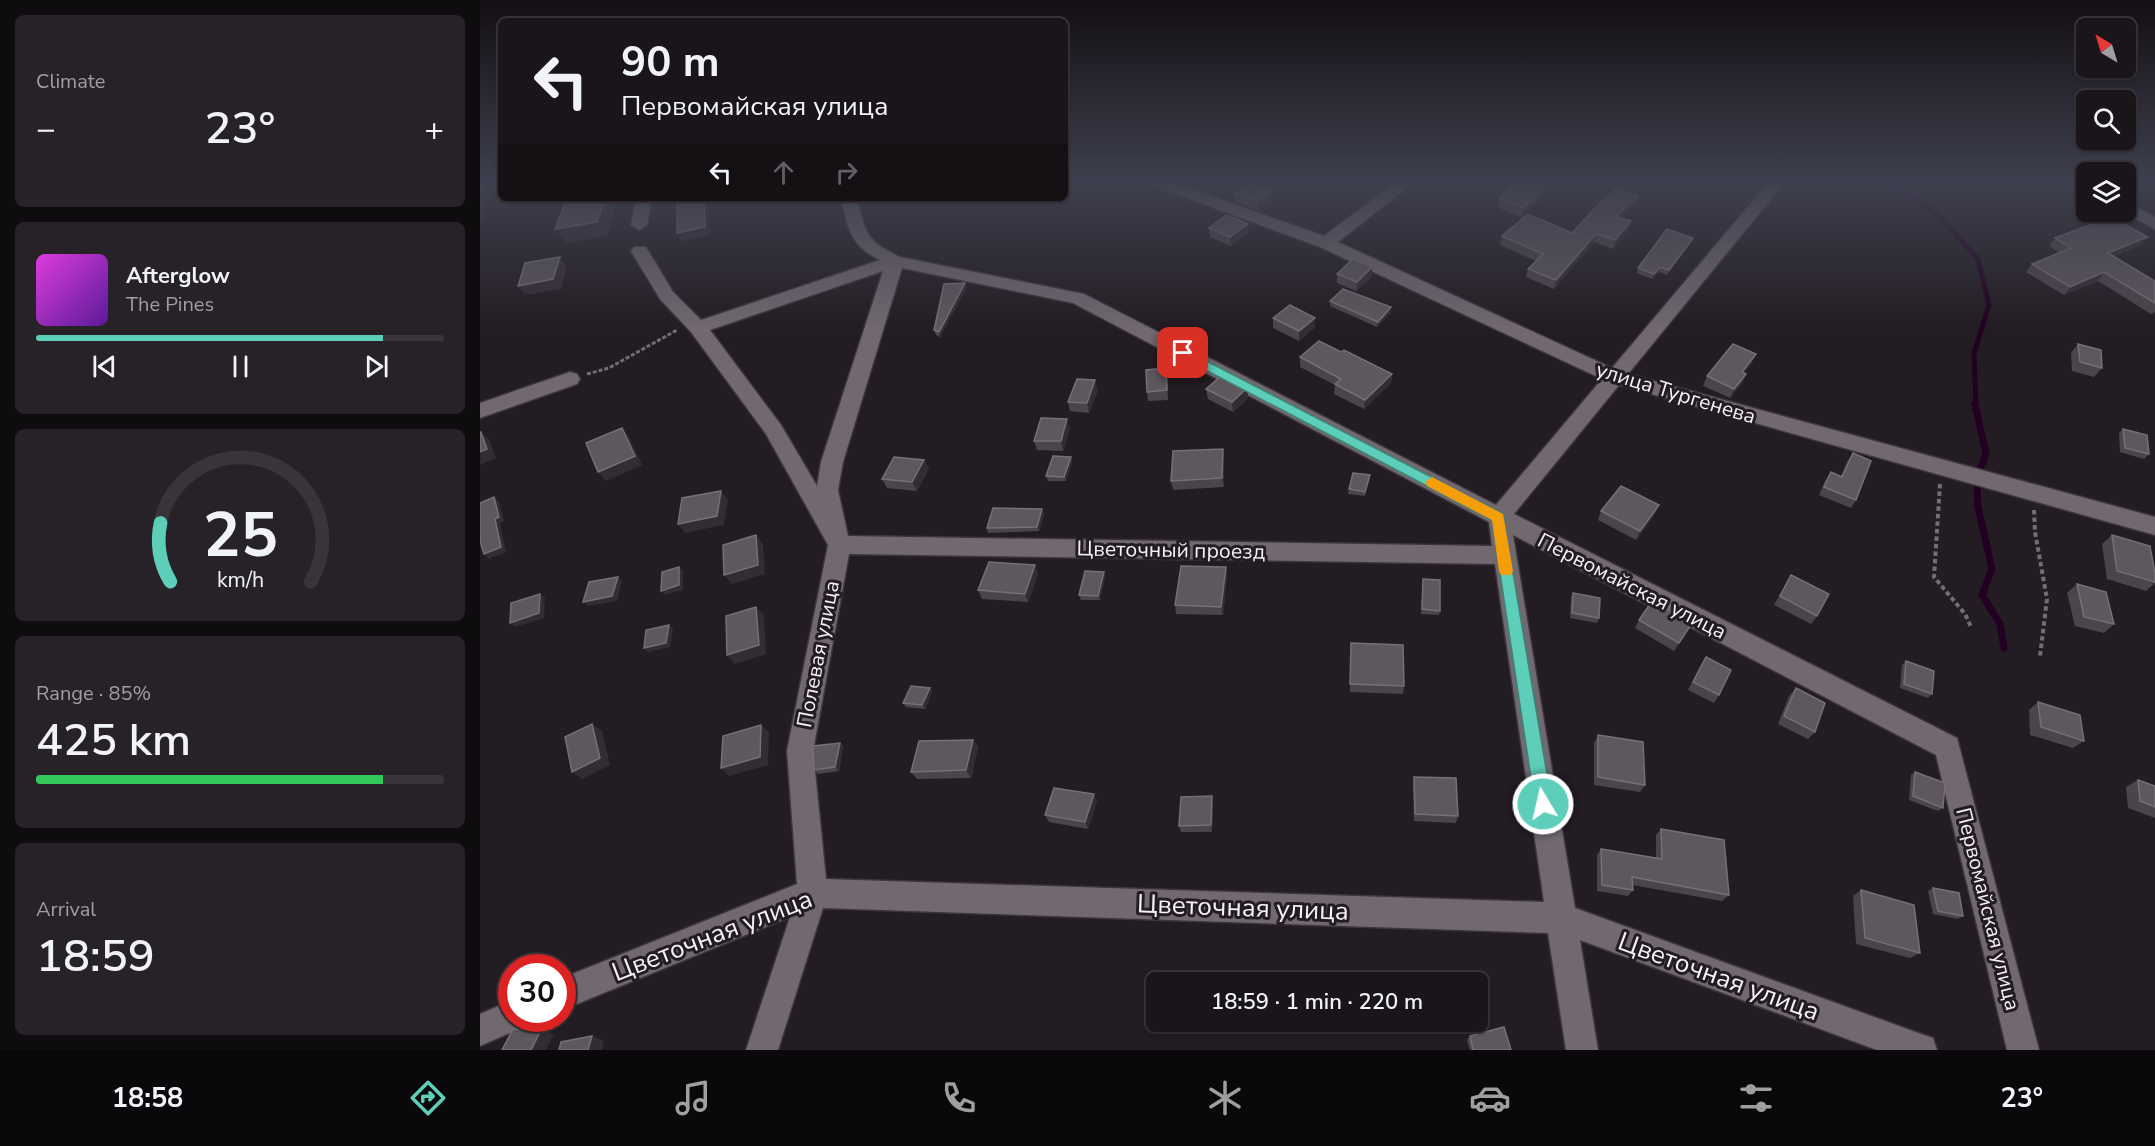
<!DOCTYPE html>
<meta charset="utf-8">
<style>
body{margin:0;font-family:"Nunito Sans",sans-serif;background:#272227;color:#f1f3f6;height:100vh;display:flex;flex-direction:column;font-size:22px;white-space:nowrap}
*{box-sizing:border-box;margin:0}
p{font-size:20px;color:#9f9fa2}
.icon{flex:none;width:33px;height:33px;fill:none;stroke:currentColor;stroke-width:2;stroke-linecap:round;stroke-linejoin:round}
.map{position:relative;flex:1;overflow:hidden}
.drawer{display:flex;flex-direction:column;gap:15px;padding:15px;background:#0e0c0e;width:480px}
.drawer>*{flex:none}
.hud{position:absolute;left:18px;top:18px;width:570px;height:183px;border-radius:9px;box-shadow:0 2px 4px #0004,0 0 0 2px #383439;background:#1a151a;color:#f1f3f6;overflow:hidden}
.needle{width:39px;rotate:322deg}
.controls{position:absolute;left:1596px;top:18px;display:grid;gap:12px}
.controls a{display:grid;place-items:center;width:60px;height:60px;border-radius:9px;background:#1a151a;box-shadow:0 2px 4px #0004,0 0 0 2px #383439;font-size:30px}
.speed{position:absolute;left:18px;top:954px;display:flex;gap:12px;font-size:30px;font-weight:700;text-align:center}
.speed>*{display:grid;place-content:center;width:78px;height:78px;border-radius:50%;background:#1a151a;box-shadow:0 2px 4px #0004,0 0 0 2px #383439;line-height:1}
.speed .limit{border:9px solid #d22;background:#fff;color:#111}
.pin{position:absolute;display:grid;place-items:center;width:51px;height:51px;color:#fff;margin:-26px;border-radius:12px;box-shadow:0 3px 9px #0006}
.me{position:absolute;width:66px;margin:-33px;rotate:351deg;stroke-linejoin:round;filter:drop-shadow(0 0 4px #0008)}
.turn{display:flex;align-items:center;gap:21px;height:126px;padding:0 24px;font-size:27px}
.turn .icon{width:78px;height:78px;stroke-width:2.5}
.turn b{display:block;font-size:42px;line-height:51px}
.lanes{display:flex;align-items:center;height:57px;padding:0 24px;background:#0003;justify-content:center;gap:30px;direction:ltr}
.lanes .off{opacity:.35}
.big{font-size:45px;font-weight:600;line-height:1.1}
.drawer .tile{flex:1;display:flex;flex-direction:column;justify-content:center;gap:9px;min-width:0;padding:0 21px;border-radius:9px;background:#272227}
.drawer .dial{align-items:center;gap:0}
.dial svg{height:156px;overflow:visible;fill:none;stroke:#383439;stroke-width:7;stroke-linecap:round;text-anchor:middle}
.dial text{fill:#f1f3f6;stroke:none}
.song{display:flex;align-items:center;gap:18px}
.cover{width:72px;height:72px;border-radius:9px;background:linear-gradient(135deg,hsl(300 70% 55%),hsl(270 70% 35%))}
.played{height:6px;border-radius:3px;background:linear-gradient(90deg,#5dceb9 85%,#383439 85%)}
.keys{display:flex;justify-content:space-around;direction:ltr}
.heat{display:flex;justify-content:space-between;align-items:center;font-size:33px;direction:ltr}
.charge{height:9px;border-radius:4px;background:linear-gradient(90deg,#34c759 85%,#383439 0)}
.trip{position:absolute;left:666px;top:972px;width:342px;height:60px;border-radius:9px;background:#1a151a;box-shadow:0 2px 4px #0004,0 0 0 2px #383439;font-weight:600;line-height:60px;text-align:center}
.tabs{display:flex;height:96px;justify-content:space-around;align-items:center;background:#0a080a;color:#9f9fa2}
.tabs .icon{width:42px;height:42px}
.tabs .on{color:#5dceb9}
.tabs b{font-size:27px;color:#f1f3f6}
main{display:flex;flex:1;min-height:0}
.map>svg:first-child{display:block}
</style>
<main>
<section class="drawer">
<div class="tile"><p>Climate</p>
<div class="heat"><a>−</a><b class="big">23°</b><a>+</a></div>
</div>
<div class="tile">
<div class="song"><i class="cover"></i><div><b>Afterglow</b><p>The Pines</p></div></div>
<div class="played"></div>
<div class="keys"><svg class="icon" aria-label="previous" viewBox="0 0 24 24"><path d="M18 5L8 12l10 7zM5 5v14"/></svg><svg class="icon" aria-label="pause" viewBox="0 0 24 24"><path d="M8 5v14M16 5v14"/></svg><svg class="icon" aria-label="next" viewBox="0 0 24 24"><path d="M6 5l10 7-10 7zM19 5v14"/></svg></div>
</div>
<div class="tile dial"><svg viewBox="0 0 100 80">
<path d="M14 69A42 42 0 1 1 86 69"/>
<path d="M14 69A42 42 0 0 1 9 39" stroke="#5dceb9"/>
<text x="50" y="56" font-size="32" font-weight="700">25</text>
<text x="50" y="72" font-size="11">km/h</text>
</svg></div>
<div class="tile"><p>Range · 85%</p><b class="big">425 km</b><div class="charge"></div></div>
<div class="tile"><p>Arrival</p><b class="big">18:59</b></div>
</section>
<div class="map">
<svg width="1675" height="1050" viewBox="0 0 1675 1050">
<rect width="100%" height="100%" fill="#231c22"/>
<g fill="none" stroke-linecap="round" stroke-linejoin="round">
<path stroke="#202" stroke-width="5" d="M1414 183 1460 217 1498 259 1509 305 1494 353 1496 405"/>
<g stroke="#202" stroke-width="7">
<path d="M1495 404 1506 454 1499 472"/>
<path d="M1497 484 1498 507 1512 569 1502 595 1520 624 1524 648"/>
</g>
<g stroke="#3b363b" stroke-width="3">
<g id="minor">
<path d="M672 183H694L844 236 915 183H933L858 242 1132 368 1288 183H1304L1148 374 1675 517V535L1139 385 1034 514 1477 738 1559 1050H1527L1456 755 1033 535 1095 908 1441 1034 1453 1038 1457 1050H1397L1100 940 1118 1050H1086L1068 933 343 908 298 1050H266L310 917 82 1010V978L317 884 307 751 348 545 286 434 211 332 180 299 151 251 154 247H166L193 292 221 320 400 260C370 246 368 228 361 198H377C386 234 385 240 420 257L604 294 1016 505 1122 379 840 247 674 186ZM422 268 593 303 1009 522 1012 546 368 536 358 490 363 462ZM403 271 341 462 337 486 301 425 230 330ZM369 554 1015 564 1064 902 346 879 333 751Z"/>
<path d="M156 198H172L167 225 159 230 151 225Z"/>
<path d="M1646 201 1675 217V229L1644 212H1646Z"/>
<path d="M90 372 97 374 100 379 97 384 0 418V403Z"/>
<path d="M32 1000V1018H47L43 1027 0 1046V1014Z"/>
</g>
</g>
<path stroke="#746e73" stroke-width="3" stroke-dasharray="4 2" stroke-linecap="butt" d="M107 374 129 368 197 330"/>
<g stroke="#746e73" stroke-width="4" stroke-dasharray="4.5 3" stroke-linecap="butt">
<path d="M1460 484 1454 577 1485 614 1491 627"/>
<path d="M1554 510 1555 532 1567 599 1560 656"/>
</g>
<use href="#minor" fill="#716870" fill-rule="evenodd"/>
</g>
<g fill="#4c444b">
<path d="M1035 183H1077L1042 217 1018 208 1019 198Z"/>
<path d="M791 191 792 200 778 210 755 202V193Z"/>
<path d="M1158 196 1156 204 1141 218 1148 230 1133 249 1114 242 1074 289 1046 277 1048 269 1056 261 1020 245 1022 236 1092 233Z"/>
<path d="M729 228 768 233 751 246 730 237Z"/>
<path d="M1213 238 1211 243 1187 275 1179 272 1172 279 1157 273 1158 268Z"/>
<path d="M1575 238 1661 245 1634 256 1675 281V312L1671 314 1618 281 1584 295 1546 272 1552 264 1579 253 1569 246Z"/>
<path d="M892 267V276L876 291 857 283V274Z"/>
<path d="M487 287 460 337 456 335 454 330Z"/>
<path d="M850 301 911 307V312L897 327 850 306Z"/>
<path d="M793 318 835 327 819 341 793 328Z"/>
<path d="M1598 344 1622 368 1614 377 1592 371 1591 353Z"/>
<path d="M861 352 912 374 911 383 884 409 854 394 855 385 820 367V357Z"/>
<path d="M1272 363 1264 373 1266 374 1262 383 1250 398 1223 386 1227 376Z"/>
<path d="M686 368 688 378V400L668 401 667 392Z"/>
<path d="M767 388 768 398 753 412 728 399 726 389Z"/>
<path d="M618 390 609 413 590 411 588 402Z"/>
<path d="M590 428 583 451 557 450 554 441Z"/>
<path d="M1643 429 1669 454 1664 459 1640 452 1639 433Z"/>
<path d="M743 449 744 459V487L693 490 691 481Z"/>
<path d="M1373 453 1376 500 1371 508 1339 495 1346 479 1351 472 1361 476 1368 460Z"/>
<path d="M591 457 592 461 586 481H568L566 476Z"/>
<path d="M444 460 449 469 437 491 407 488 402 479Z"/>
<path d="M890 475 885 496 868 494 869 489Z"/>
<path d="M562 509 564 514 559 531 508 533 507 528Z"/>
<path d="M1121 511 1175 514 1156 540 1118 520Z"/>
<path d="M1632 535 1675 574V583L1666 591 1627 579 1622 544Z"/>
<path d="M555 565 558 574 548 602 502 599 498 590Z"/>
<path d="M746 567 747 576 743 615 696 614 695 605Z"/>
<path d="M1311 575 1337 616 1331 624 1294 605Z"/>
<path d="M625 576 620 600H601L599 595Z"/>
<path d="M943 579 960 611 959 615 941 614Z"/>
<path d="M1597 584 1634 624 1624 633 1595 626 1587 593Z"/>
<path d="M1093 593 1119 618 1117 623 1090 618 1091 597Z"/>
<path d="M1159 620 1212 623 1194 651 1155 628Z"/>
<path d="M871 643 924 686 923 694 870 692Z"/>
<path d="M1226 657 1239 695 1234 703 1208 690 1221 665Z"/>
<path d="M1426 661 1452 694 1448 698 1420 688 1422 665Z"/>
<path d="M450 688 452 692 445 709 426 707 423 703Z"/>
<path d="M1316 688 1335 732 1328 739 1298 724 1309 696Z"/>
<path d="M1558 702 1604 741 1593 748 1550 735 1549 710Z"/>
<path d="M1118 735 1165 785 1160 792 1114 785V743Z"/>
<path d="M493 740 498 747 491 778 437 779 431 772Z"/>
<path d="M360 743 363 746 359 771 338 774 334 770Z"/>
<path d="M1435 772 1463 808 1458 811 1429 800 1431 775Z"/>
<path d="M934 777 978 816 976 823 934 821 933 784Z"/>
<path d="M1658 780 1675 786V818L1648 808 1646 787Z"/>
<path d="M617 801 608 829 569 822 565 815Z"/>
<path d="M733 803 732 832H701L699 826Z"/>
<path d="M1181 829 1249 895 1242 901 1152 885 1153 890 1148 896 1117 891V855L1121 849 1176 858V835Z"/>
<path d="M1453 888 1483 916 1478 919 1453 914 1448 891Z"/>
<path d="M1381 890 1440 953 1430 958 1376 944 1373 896Z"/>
<path d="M990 1036 1031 1050H990L987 1040Z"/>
</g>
<g fill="#342c33">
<path d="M3 183 10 192 1 222H0V192Z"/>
<path d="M1070 183H1077L1042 217 1044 208Z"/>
<path d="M791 191 792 200 778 210V201Z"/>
<path d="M1158 196 1156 204 1134 225 1136 217Z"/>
<path d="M125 198H131L136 206 127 236 86 243 75 229Z"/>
<path d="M224 198 228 204 230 235 201 241 197 233Z"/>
<path d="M1151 221 1148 230 1133 249 1135 240Z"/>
<path d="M768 224V233L751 246 750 237Z"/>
<path d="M1116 234 1114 242 1074 289 1076 280Z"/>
<path d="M1668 237 1661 245 1621 261 1628 253Z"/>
<path d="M1213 238 1211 243 1187 275 1189 270Z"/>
<path d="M80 257 87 267 81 289 45 295 38 286Z"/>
<path d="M892 267V276L876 291 877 282Z"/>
<path d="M1180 267 1179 272 1172 279 1174 274Z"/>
<path d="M1624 272 1618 281 1584 295 1590 287Z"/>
<path d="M485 283 487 287 460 337 459 332Z"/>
<path d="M911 307V312L897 327 898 322Z"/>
<path d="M835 318V327L819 341V331Z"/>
<path d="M1276 354 1272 363 1258 381 1262 372Z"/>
<path d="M686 368 688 378V400L687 390Z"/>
<path d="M912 374 911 383 884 409 885 400Z"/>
<path d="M1266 374 1262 383 1250 398 1254 389Z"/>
<path d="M615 380 618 390 609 413 607 403Z"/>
<path d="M767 388 768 398 753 412 752 402Z"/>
<path d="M587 419 590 428 583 451 581 441Z"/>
<path d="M142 428 149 437 162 465 126 481 118 472Z"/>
<path d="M1 432 10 441 16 458 0 465Z"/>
<path d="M743 449 744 459V487L742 478Z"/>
<path d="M591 457 592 461 586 481 584 477Z"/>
<path d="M444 460 449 469 437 491 432 482Z"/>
<path d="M241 491 248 500 244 525 205 533 198 524Z"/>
<path d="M14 497 19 502 24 521 20 523 26 552 9 559 4 554 15 519Z"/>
<path d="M1179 505 1175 514 1156 540 1160 531Z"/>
<path d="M562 509 564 514 559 531 557 527Z"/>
<path d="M276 535 283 544 285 574 252 584 244 575Z"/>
<path d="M555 565 558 574 548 602 545 594Z"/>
<path d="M199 567 203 571V590L185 595 181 591Z"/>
<path d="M746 567 747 576 743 615 741 607Z"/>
<path d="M624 572 625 576 620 600 618 596Z"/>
<path d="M138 577 142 581 137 601 108 606 103 602Z"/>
<path d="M60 594 65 598 64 618 35 627 30 623Z"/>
<path d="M276 607 284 615 286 654 255 664 247 655Z"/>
<path d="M189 625 193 629 190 647 168 652 164 648Z"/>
<path d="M450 688 452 692 445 709 442 705Z"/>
<path d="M112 724 122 731 130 765 102 779 92 772Z"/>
<path d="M281 725 289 732 288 765 249 776 241 768Z"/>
<path d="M493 740 498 747 491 778 486 770Z"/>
<path d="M360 743 363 746 359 771 355 767Z"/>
<path d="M614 794 617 801 608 829 605 822Z"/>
<path d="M732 796 733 803 732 832 731 825Z"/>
<path d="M61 1030 74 1034 66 1050H51Z"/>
<path d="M112 1036 124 1041 122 1050H108Z"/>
</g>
<g fill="#5e575d" stroke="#766f75" stroke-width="1.5">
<path d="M0 183H3L0 192Z"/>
<path d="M769 183H770L791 191 778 201 755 193Z"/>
<path d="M1035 183H1070L1044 208 1019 198Z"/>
<path d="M1136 189H1141L1158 196 1136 217 1151 221 1135 240 1116 234 1076 280 1048 269 1063 254 1022 236 1048 214 1092 233 1114 209Z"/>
<path d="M87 198H125L117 222 75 229Z"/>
<path d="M215 198H224L225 227 197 233V201Z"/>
<path d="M746 215 768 224 750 237 729 228Z"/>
<path d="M1631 217 1668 237 1628 253 1675 281V303L1624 272 1590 287 1552 264 1591 248 1575 238Z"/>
<path d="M1187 229 1213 238 1189 270 1180 267 1174 274 1158 268Z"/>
<path d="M80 257 73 279 38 286 45 263Z"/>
<path d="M873 259 892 267 877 282 857 274Z"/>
<path d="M485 283 459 332 454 330 464 284Z"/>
<path d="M863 289 911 307 898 322 850 301Z"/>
<path d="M810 305 835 318 819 331 793 318Z"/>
<path d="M839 341 861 352 864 350 912 374 885 400 855 384 861 379 820 357Z"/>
<path d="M1253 344 1276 354 1262 372 1266 374 1254 389 1227 376Z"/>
<path d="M1598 344 1621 350 1622 368 1600 362Z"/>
<path d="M686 368 687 390 667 392 666 370Z"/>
<path d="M742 375 767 388 752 402 726 389Z"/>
<path d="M597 379 615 380 607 403 588 402Z"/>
<path d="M561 418 587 419 581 441H554Z"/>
<path d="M142 428 155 456 118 472 106 443Z"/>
<path d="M1643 429 1667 435 1669 454 1645 448Z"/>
<path d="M0 432H1L7 449 0 452Z"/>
<path d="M743 449 742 478 691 481 693 451Z"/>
<path d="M1373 453 1391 461 1376 500 1344 487 1351 472 1362 477Z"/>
<path d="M573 456 591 457 584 477 566 476Z"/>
<path d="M414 457 444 460 432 482 402 479Z"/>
<path d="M873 473 890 475 885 492 869 489Z"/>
<path d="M1141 486 1179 505 1160 531 1121 511Z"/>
<path d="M241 491 237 516 198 524 202 498Z"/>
<path d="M14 497 19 517 15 519 21 547 4 554 0 541V503Z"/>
<path d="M513 508 562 509 557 527 507 528Z"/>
<path d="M276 535 278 565 244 575 243 545Z"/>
<path d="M1632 535 1670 546 1675 574V582L1637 571Z"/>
<path d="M509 562 555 565 545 594 498 590Z"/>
<path d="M701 566 746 567 741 607 695 605Z"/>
<path d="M199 567V585L181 591 182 572Z"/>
<path d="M605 571 624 572 618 596 599 595Z"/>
<path d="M1311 575 1349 594 1337 616 1300 596Z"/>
<path d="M138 577 132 596 103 602 109 582Z"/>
<path d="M943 579 960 580V611L942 609Z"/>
<path d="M1597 584 1626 592 1634 624 1604 617Z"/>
<path d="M1093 593 1120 598 1119 618 1092 613Z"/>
<path d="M60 594 59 613 30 623 31 603Z"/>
<path d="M1172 601 1212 623 1199 643 1159 620Z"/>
<path d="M276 607 279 645 247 655 246 616Z"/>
<path d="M189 625 186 643 164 648 166 630Z"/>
<path d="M871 643 923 645 924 686 870 684Z"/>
<path d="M1226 657 1251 670 1239 695 1213 682Z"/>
<path d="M1426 661 1454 671 1452 694 1424 684Z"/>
<path d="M431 686 450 688 442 705 423 703Z"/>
<path d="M1316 688 1345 703 1335 732 1304 716Z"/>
<path d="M1558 702 1600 715 1604 741 1561 727Z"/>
<path d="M112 724 120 758 92 772 85 737Z"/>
<path d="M281 725 280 757 241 768 243 736Z"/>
<path d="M1118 735 1163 742 1165 785 1118 777Z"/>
<path d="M493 740 486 770 431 772 439 741Z"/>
<path d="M360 743 355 767 334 770 333 746Z"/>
<path d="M1435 772 1465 783 1463 808 1433 796Z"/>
<path d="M934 777 976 778 978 816 935 814Z"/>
<path d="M1658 780 1675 786V807L1660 801Z"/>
<path d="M574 788 614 794 605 822 565 815Z"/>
<path d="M732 796 731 825 699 826 701 797Z"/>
<path d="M1181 829 1244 840 1249 895 1152 877 1153 890 1122 885 1121 849 1182 859Z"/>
<path d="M1453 888 1479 893 1483 916 1458 911Z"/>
<path d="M1381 890 1434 905 1440 953 1385 938Z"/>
<path d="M1024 1027 1031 1050H993L990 1036Z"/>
<path d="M33 1029 61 1030 51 1050H22Z"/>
<path d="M112 1036 108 1050H79L81 1042Z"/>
</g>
<linearGradient id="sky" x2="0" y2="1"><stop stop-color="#130f13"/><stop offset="0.55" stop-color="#3f404f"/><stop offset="1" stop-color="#3f404f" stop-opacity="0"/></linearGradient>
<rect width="1675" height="330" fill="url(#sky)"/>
<path fill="#5dceb9" stroke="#3c8678" stroke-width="1.5" d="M703 349 1023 514 1072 804 1069 810 1063 812 1057 810 1055 804 1012 520 699 356 698 353Z"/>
<path fill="#f59e0b" d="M952 477 1023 514 1033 571 1031 575H1021L1019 571 1012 520 947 486 945 482Z"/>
<g text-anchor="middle" stroke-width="6" stroke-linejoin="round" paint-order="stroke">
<g font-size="21" fill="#f6f1f5" stroke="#231c22">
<text transform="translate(1196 393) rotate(17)" y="7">улица Тургенева</text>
<text transform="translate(691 550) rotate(1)" y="7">Цветочный проезд</text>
<text transform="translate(1152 586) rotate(27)" y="7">Первомайская улица</text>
<text transform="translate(338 654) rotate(-79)" y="7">Полевая улица</text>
<text transform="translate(1508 909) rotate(76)" y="7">Первомайская улица</text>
</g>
<g font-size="26" fill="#f6f1f5" stroke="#231c22">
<text transform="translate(763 907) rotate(2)" y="9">Цветочная улица</text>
<text transform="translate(232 935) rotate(-21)" y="9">Цветочная улица</text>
<text transform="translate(1239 976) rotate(20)" y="9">Цветочная улица</text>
</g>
</g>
</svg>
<div class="controls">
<a><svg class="needle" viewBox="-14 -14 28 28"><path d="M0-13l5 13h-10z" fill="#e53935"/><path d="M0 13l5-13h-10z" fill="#9f9fa2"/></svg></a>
<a><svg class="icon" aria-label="search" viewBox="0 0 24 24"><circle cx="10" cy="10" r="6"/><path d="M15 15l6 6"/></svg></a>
<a><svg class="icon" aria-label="layers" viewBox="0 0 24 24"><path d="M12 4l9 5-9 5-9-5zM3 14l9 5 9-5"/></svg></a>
</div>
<div class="speed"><div class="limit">30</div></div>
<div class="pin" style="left:703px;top:353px;background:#d93025"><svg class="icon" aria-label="arrive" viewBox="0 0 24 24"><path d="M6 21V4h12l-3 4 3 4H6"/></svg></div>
<svg class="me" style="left:1063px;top:804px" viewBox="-20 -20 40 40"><circle r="17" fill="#5dceb9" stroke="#fff" stroke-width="3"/><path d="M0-11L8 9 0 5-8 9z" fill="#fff"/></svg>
<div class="trip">18:59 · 1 min · 220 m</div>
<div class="hud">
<div class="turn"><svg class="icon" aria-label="left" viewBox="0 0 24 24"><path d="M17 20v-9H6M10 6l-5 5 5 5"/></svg><div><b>90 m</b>Первомайская улица</div></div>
<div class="lanes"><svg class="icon" aria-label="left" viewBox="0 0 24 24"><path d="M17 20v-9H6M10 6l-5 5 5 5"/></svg><svg class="icon off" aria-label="ahead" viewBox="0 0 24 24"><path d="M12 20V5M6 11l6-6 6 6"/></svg><svg class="icon off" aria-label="right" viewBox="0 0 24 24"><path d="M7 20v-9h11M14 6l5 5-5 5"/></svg></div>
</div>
</div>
</main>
<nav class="tabs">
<b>18:58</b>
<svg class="icon on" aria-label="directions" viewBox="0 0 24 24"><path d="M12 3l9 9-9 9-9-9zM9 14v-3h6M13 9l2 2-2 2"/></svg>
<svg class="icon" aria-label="music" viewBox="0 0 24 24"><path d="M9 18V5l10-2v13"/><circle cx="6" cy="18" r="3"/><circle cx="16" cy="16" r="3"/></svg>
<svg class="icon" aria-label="phone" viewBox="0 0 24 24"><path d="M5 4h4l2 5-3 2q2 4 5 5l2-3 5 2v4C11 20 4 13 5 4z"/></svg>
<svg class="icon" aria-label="climate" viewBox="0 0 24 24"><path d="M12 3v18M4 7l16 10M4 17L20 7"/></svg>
<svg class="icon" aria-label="car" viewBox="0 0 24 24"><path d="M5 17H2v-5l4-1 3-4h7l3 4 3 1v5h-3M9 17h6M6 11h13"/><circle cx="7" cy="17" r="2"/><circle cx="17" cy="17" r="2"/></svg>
<svg class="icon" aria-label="filters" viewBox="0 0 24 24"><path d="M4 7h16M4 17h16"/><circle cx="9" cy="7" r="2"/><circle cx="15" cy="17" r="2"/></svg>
<b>23°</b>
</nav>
